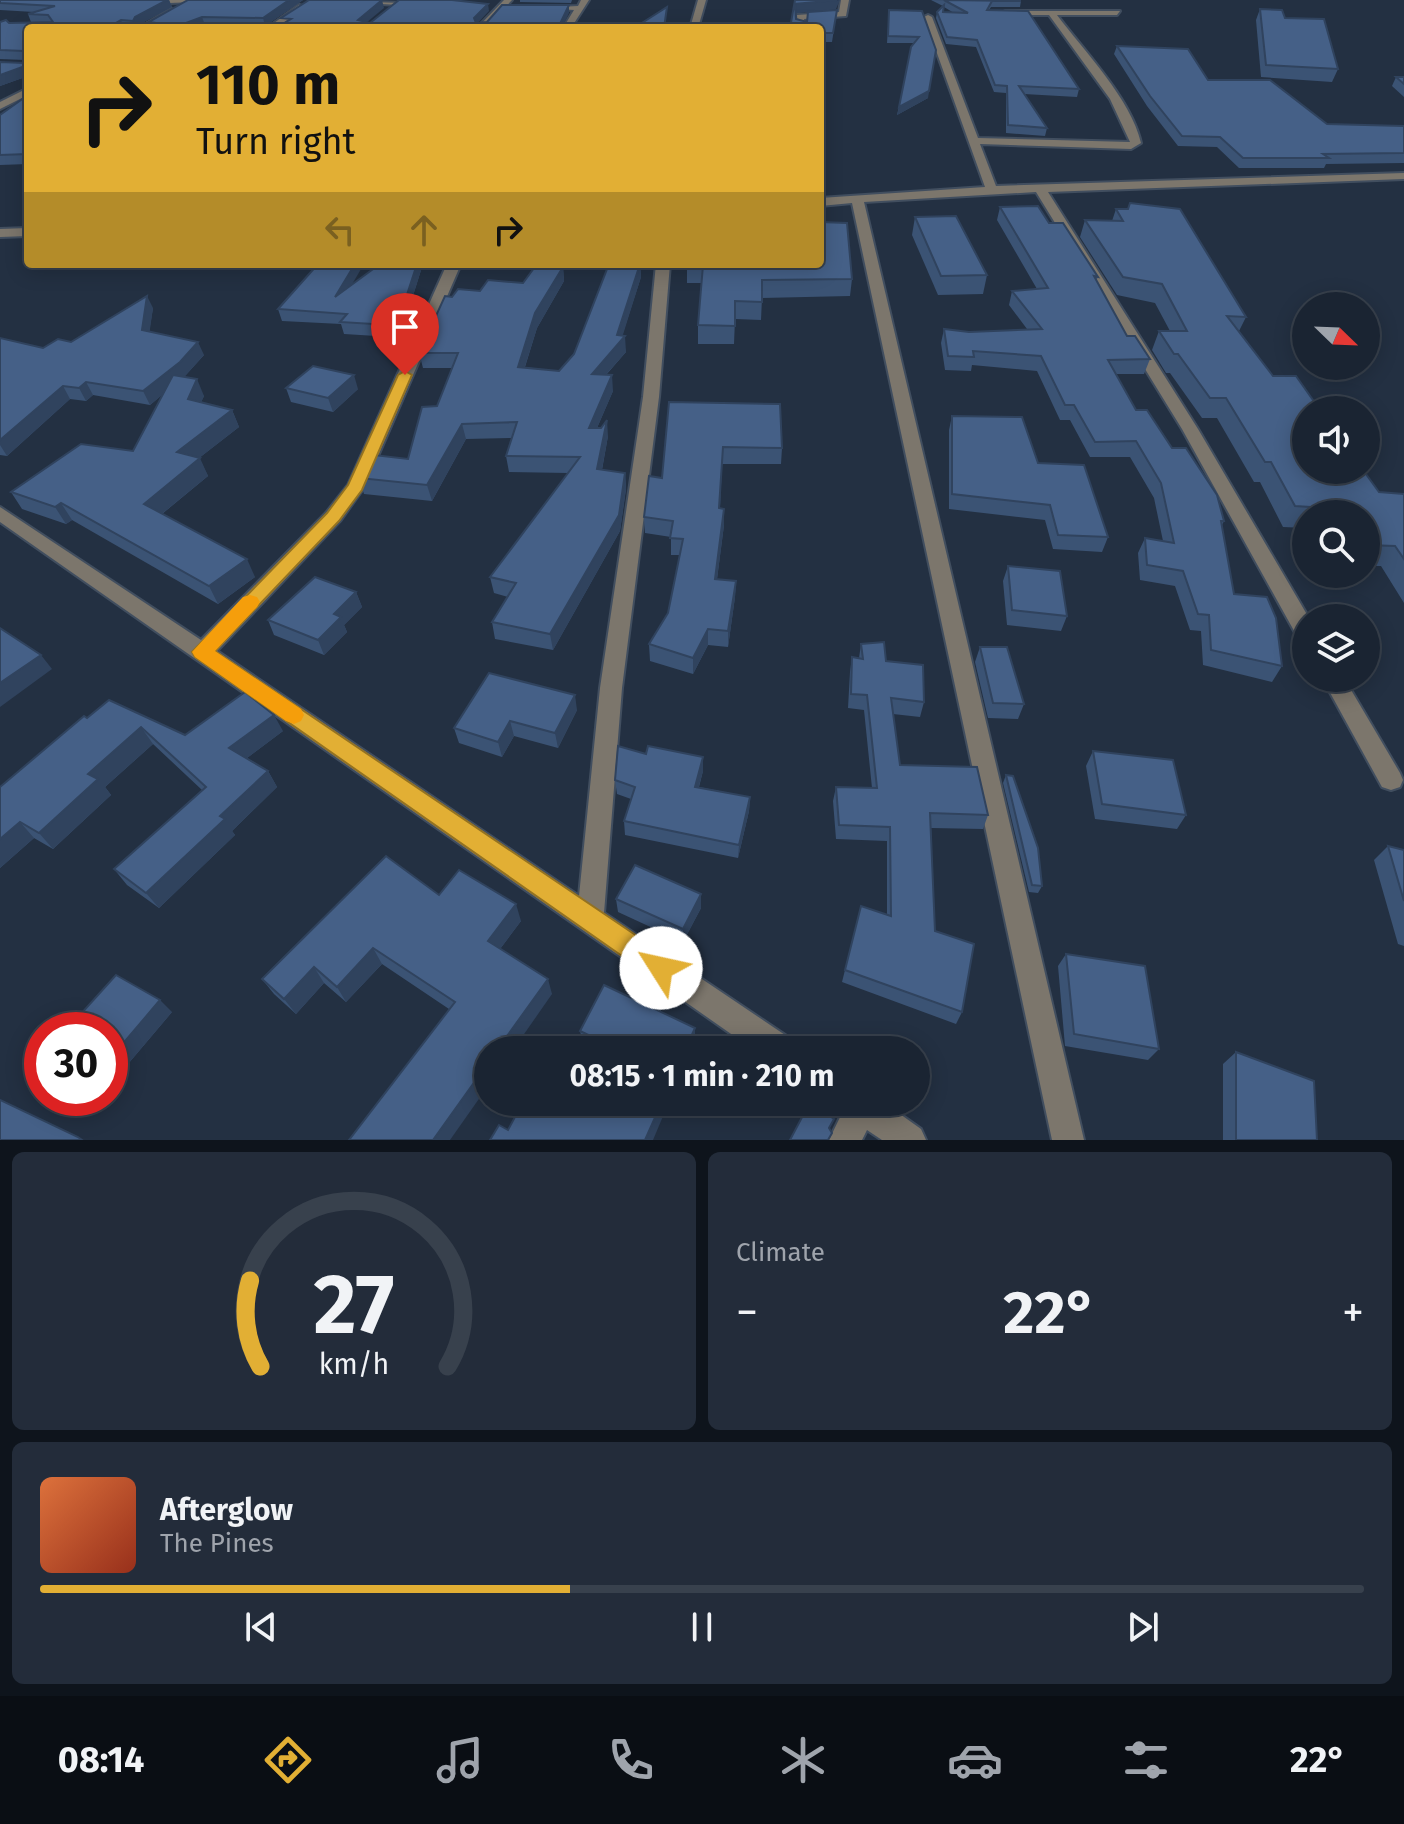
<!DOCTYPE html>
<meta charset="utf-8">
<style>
body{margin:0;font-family:"Fira Sans",sans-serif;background:#232c3a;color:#f1f3f6;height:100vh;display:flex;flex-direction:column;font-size:30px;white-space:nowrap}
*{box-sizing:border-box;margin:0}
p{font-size:26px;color:#9fa4ac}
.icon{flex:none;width:44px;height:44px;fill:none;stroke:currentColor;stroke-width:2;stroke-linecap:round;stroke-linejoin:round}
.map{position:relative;height:1140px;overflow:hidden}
.details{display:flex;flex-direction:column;gap:12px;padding:12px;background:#0e141c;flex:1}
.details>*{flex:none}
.banner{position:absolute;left:24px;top:24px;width:800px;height:244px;border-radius:8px;box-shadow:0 4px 20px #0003,0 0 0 2px #38414d;background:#e2af34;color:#111;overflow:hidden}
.needle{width:52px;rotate:113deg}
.fabs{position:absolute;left:1292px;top:292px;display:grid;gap:16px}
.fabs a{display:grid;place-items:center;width:88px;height:88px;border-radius:50%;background:#1a2432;box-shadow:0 4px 20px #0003,0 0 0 2px #38414d;font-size:40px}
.speed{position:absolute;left:24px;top:1012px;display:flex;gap:16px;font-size:40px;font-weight:700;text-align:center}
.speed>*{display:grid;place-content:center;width:104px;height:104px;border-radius:50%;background:#1a2432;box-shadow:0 4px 20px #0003,0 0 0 2px #38414d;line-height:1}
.speed .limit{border:12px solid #d22;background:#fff;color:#111}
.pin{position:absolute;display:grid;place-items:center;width:68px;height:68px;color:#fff;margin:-82px -34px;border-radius:50% 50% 50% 0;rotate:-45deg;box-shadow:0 0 8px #0007}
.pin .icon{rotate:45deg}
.me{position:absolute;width:88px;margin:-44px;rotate:305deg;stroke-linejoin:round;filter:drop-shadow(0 0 6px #0008)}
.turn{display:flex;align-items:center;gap:28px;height:168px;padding:0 40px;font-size:36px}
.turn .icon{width:104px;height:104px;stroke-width:2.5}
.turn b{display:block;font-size:56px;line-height:68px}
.lanes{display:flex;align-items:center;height:76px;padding:0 40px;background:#0003;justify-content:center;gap:40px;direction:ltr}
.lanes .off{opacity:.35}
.big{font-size:60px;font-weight:700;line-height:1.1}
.details .widget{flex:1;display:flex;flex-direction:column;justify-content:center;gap:12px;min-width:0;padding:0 28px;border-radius:12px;background:#232c3a}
.details .dial{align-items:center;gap:0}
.dial svg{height:208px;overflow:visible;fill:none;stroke:#38414d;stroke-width:7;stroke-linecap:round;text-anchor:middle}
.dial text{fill:#f1f3f6;stroke:none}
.song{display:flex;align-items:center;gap:24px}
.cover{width:96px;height:96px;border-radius:12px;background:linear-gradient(135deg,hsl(20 70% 55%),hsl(10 70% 35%))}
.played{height:8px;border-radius:4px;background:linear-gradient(90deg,#e2af34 40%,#38414d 40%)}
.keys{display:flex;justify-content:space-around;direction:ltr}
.heat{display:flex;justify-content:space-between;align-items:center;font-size:44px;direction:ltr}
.details .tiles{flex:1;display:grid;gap:12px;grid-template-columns:1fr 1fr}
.widget:last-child{grid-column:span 2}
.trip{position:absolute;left:474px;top:1036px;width:456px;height:80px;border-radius:40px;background:#1a2432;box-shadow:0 4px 20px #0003,0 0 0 2px #38414d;font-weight:700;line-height:80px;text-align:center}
.dock{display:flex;height:128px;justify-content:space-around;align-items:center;background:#0a0e14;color:#9fa4ac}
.dock .icon{width:56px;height:56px}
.dock .current{color:#e2af34}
.dock b{font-size:36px;color:#f1f3f6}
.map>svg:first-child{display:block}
</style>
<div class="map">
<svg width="1404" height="1140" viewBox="0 0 1404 1140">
<rect width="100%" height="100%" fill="#233042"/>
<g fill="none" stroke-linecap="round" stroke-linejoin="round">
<g stroke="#414e5f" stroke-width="4">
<g id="minor">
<path d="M143 0H192L195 2 144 4 140 2Z"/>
<path d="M309 0 403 3 399 5Z"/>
<path d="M504 0H512L486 28H477Z"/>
<path d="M581 0H589L571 28H563L574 10 539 8 578 6Z"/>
<path d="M698 0H706L698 28H690Z"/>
<path d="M841 0H849L846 16 804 19 806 28H798L797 15 839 12Z"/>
<path d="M299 5 306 7 276 28H267Z"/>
<path d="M171 9 178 11 149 28H139Z"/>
<path d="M1005 11H1120L1117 15H1057C1084 51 1131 99 1141 143L1131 149 980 144 996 186 1404 173V179L1048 192 1198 429 1309 618H1306V640L1298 638 1182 429 1036 192 864 202 1084 1140H1052L852 203 820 206V198L985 187 924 17 928 15 932 17 978 138 1130 142 1110 99 1049 15H1002Z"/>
<path d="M28 88V95L0 109V102Z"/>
<path d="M28 228V236L0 237V229Z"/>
<path d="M447 264H461L365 486 340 521 217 651 579 896 600 688 643 397 656 264H670L659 397 622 688 604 913 791 1039 795 1050H754L0 522V507L201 640 326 513 348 485Z"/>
<path d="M1322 678H1344L1400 773 1403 780 1400 787 1391 790 1382 787Z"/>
<path d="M839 1102H883L921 1129 926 1140H882L867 1130 862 1140H829L843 1111Z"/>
</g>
</g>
<use href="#minor" fill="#7c766c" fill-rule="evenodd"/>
</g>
<g fill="#3b5374" fill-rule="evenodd">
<path d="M0 0H169L172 7 138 25 137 28H28V76L0 86V62L24 63 25 60 0 59V22H31L28 14 34 12 0 10Z"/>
<path d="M188 0H303L265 26 205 25 197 28H151L149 22Z"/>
<path d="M520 0H572L571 3 520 2Z"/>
<path d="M795 0 836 9 795 13 796 19 807 22 837 10 832 42H820V28H790Z"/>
<path d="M931 0 1021 1 1020 7H991L989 10 1079 89 1077 97 1024 94 1047 128 1045 136 1006 133V93L994 92 976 47 946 44 936 18 937 12 943 6ZM944 7 954 13 943 12Z"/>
<path d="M1260 9 1285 18 1338 69 1332 82 1261 77 1256 20Z"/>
<path d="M889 10 922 11 928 98 897 115 914 43H887Z"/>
<path d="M1117 46 1327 124 1404 126V163L1326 164 1324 168H1239L1217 147 1178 146 1147 106 1114 54Z"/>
<path d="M1396 77H1404V97L1392 86Z"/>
<path d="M28 95V164L0 165V115Z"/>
<path d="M1000 207 1049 223 1098 277 1096 281 1127 336 1150 359 1144 374H1116L1136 410 1172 448 1224 521 1222 525 1234 594 1282 666 1272 682 1203 665 1201 631 1190 630 1175 586 1140 580 1138 553 1145 538 1163 541 1154 498 1130 457H1090L1070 420H1060L1037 371 972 365 971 371 945 370 941 343 944 329 969 332 1027 329 1009 305 1012 291 1037 289 997 220Z"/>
<path d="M1116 209 1246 317 1239 331 1273 376 1379 492 1404 494V603L1381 566H1366V514H1306V528L1283 527 1260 482H1254L1217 418H1202L1170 373H1166L1152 350 1159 331H1170L1155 303 1117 295 1080 237 1085 220 1112 221Z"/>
<path d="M915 217 987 275 983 294 938 295 912 235Z"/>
<path d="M217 264H264L218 267Z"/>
<path d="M423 264 404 324 386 323 376 336 344 334 341 324 282 321 278 309 352 284Z"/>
<path d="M640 264 641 277 622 336 626 352 606 375 613 391 597 428 608 436 602 470 625 473 626 489 620 531 553 650 495 639 492 622 508 597 494 593 490 577 568 473 509 472 506 456 512 438 466 439 432 501 364 494 359 478 408 459 437 406 452 368H423L419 353 452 297 523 283 563 267 564 281 537 328 525 367 559 371 574 354Z"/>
<path d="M687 264 852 279 850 296 762 298 761 320 735 319 734 344H698V325L702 283H687Z"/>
<path d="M153 308 149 332 204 355 184 377 204 396 201 402 232 410 239 427 199 458 208 476 162 514 255 577 218 604 72 520 66 524 22 509 11 492 133 451 163 394 150 405 93 395 86 401 70 399 7 456 0 455V338L43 348 71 342Z"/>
<path d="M286 388 358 389 333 412 291 402Z"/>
<path d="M669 402 782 448 781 464H722L720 508 724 509V525L717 579 736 581 735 597 728 647 708 645 693 674 650 661 649 644 668 613 680 555H671V537L645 533 644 517 662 478Z"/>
<path d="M952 416 1038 463 1108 537 1102 552 1053 549 1045 520 949 509V430Z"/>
<path d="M1008 566 1067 616 1061 631 1007 625 1003 581Z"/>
<path d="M356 592 362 607 344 625 347 632 324 655 274 635 268 620Z"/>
<path d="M861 644 886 661 924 702 920 717 893 714 900 765 988 815 983 829 931 828 935 931 962 1012 956 1024 842 982 861 906 887 915V841L836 839 833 801 836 787 872 788 864 710 848 708 850 672 852 657 859 658Z"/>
<path d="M980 647 1024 704 1018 719 988 718 975 662Z"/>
<path d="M577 710 558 748 514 736 502 757 459 743 454 728Z"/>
<path d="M87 718 185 735 283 731 247 758 268 771 277 787 232 831 235 835 159 908 127 885 114 869 202 790 153 744 105 787 111 795 53 849 34 838 0 868V787Z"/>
<path d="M1093 751 1186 815 1177 829 1095 819 1086 766Z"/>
<path d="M703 771 699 787 750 797 749 811 738 858 625 835 624 821 631 799 617 794 615 780Z"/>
<path d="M1006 775 1042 886 1038 893 1029 892 1003 783Z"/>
<path d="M1388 846 1404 850V946L1398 944 1374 860Z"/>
<path d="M701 894V908L683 942 618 912 616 899Z"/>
<path d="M439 895 521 921 500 949 552 994 449 1009 382 964 346 1002 324 983 296 1014 274 994 262 979Z"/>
<path d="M1066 954 1159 1049 1148 1060 1065 1046 1058 966Z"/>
<path d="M172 1012 128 1064 110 1053V1030H75L70 1026Z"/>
<path d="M695 1028V1044L692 1050H590L584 1047 580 1031Z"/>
<path d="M1236 1052 1317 1140H1223V1064Z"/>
</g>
<g fill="#30435e">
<path d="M167 0H169L172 7 138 25 136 28 133 21 135 17Z"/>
<path d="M289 0H303L265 26 263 18Z"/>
<path d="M382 0 384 8 360 28 358 20Z"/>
<path d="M840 0 836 9 795 13V4Z"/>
<path d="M488 4 489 11 475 26 474 18Z"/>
<path d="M569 5V13L562 28H558Z"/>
<path d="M202 17 205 25 197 28H179L178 26Z"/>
<path d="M121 20 124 28H107Z"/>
<path d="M935 57 928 98 897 115 899 107Z"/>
<path d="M28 65V76L0 86V75Z"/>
<path d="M355 264H364L338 308 335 297Z"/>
<path d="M417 264H423L404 324 401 313Z"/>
<path d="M640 264 641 277 621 341 625 336 626 352 593 389 592 374 617 335Z"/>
<path d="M563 267 564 281 537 328 520 382 518 367 535 313Z"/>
<path d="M147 296 153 308 148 343 142 330Z"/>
<path d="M383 311 386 323 376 336 373 324Z"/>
<path d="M198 342 204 355 186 375 150 405 143 391Z"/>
<path d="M354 375 358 389 333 412 328 398Z"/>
<path d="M612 375 613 391 590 444 589 428Z"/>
<path d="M197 379 204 396 195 416 188 399Z"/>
<path d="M86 382 93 395 86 401 79 388Z"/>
<path d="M63 386 70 399 7 456 0 445V440Z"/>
<path d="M232 410 239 427 185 469 177 452Z"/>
<path d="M607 420 608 436 599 485 597 469Z"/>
<path d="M462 424 466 439 432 501 427 485Z"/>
<path d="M200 458 208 476 153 521 144 504Z"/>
<path d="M625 473 626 489 620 531 553 650 550 634Z"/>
<path d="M61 503 72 520 66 524 55 507Z"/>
<path d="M724 509V525L715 595V579Z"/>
<path d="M247 559 255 577 218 604 209 586Z"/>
<path d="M736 581 735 597 728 647V631Z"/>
<path d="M356 592 362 607 344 625 347 632 324 655 318 640 334 614Z"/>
<path d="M708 629V645L693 674V658Z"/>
<path d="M41 655 52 669 0 707V683Z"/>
<path d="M575 695 577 710 558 748 555 733Z"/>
<path d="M274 715 283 731 239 764 229 748Z"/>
<path d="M510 721 514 736 502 757 498 742Z"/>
<path d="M141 727 153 744 105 787 111 795 53 849 39 833 88 774Z"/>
<path d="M703 757V771L695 800V787Z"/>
<path d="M268 771 277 787 232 831 235 835 159 908 146 893 220 816Z"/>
<path d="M750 797 749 811 738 858 739 845Z"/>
<path d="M20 822 34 838 0 868V839Z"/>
<path d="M701 894V908L683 942V929Z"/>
<path d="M516 904 521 921 494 957 488 941Z"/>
<path d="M373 948 382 964 346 1002 337 987Z"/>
<path d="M314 967 324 983 296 1014 284 999Z"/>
<path d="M548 979 552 994 513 1050H497Z"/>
<path d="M160 1000 172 1012 128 1064 115 1053Z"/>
<path d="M695 1028V1044L692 1050H685Z"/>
<path d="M488 1063V1086L450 1140H433Z"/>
<path d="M662 1102H669L653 1140H645Z"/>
</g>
<g fill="#456087" stroke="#30435e" stroke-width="2">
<path d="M0 0H167L135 17 133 21 121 20 107 28H28V65L0 75V62L24 63 27 54 24 51 0 50V22L6 20 9 23 53 22 48 15 28 14 55 6 0 3Z"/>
<path d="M188 0H289L263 18 202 17 178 26 149 22Z"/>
<path d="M309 0H382L358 20 370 23 399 0H452L488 4 474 18 476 23 487 22 502 5H569L558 28H276L291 19 281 18Z"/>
<path d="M795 0H837L795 4 796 19 807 22 808 12 837 10 833 33H820V28H790Z"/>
<path d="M944 0 1021 1H992L987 10 1028 11 1079 89 1019 86 1047 128 1008 125 1007 86 995 85 977 40 947 37 937 12 944 5 943 12 968 13Z"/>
<path d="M667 7 664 28H634Z"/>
<path d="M1260 9 1282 10 1285 18 1324 19 1338 69 1266 65Z"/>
<path d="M889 10 922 11 936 50 929 91 899 107 911 47 919 37 888 36Z"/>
<path d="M1117 46 1188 49 1208 80H1270L1327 124 1404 126V153L1323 154 1329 158H1243L1220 137 1182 136 1150 96Z"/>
<path d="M1396 77H1404V84Z"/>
<path d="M28 95V154L0 155V115Z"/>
<path d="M1130 203 1180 209 1246 317 1227 316 1273 376H1296L1320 410H1306V470H1363L1379 492 1404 494V559L1395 546 1366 545V514H1344L1341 509 1295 506 1271 462H1265L1226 398H1210L1178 354H1174L1159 331H1187L1162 284 1123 277 1085 220 1123 221 1116 209H1128Z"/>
<path d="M1038 206 1049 223H1063L1098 277 1094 276 1127 336H1135L1150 359 1108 360 1136 410H1147L1172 448H1186L1217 495 1224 521H1221L1234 594 1267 597 1276 618 1282 666 1211 650 1209 615 1198 614 1183 571 1147 565 1145 538 1174 543 1161 483 1136 441 1095 442 1074 405H1065L1041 356 973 351 974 357 948 356 944 329 969 332 1042 329 1012 291 1048 288 1000 207Z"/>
<path d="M956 216 987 275 941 276 915 217Z"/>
<path d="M820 222 847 223 852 279 762 280V302L735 301V326L698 325 703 265H687V264H820Z"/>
<path d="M318 264H355L335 297 380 264H417L401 313 383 311 373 324 340 322 347 314 278 309Z"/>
<path d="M537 264 563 267 535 313 518 367 559 371 574 354 609 264H640L617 335 625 336 592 374 612 375 589 428H601L607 420 597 469 625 473 619 515 550 634 492 622 516 583 490 577 580 457 506 456 517 422 462 424 427 485 359 478 374 455 408 459 422 407 437 406 458 353H419L445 296 452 297 458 289 480 291 488 280 523 283Z"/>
<path d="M147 296 142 330 198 342 180 362 143 391 86 382 79 388 63 386 0 440V338L43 348 58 339 71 342Z"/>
<path d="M313 366 354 375 328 398 286 388Z"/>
<path d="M173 375 197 379 188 399 232 410 177 452 200 458 144 504 247 559 209 586 61 503 55 507 11 492 81 444 133 451Z"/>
<path d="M669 402 780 404 782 448 723 447 719 508 724 509 715 579 736 581 728 631 708 629 693 658 649 644 668 613 683 539 670 538 673 521 644 517 649 476 662 478Z"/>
<path d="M952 416 1022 417 1038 463 1084 465 1108 537 1058 535 1050 505 952 494Z"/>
<path d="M1008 566 1060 571 1067 616 1012 610Z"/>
<path d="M315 577 356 592 334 614 341 617 318 640 268 620Z"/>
<path d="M0 628 41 655 0 683Z"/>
<path d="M884 642 886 661 923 665 924 702 891 698 900 765 977 767 988 815 930 813 935 931 974 944 962 1012 845 970 861 906 891 916 890 827 839 825 836 787 877 788 867 695 851 694 852 657 863 659 861 644Z"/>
<path d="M980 647H1007L1024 704 993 703Z"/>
<path d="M489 673 575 695 555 733 510 721 498 742 454 728Z"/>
<path d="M245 692 274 715 229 748 268 771 220 816 225 819 146 893 114 869 206 787 141 727 88 774 98 779 39 833 20 822 0 839V787L84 716 87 718 109 700 185 735Z"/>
<path d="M618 746 646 754 648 746 703 757 695 787 750 797 739 845 624 821 635 787 615 780Z"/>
<path d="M1093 751 1173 760 1186 815 1102 804Z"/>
<path d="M1006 775 1013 776 1038 848 1042 886 1032 885Z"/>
<path d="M1388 846 1404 850V901Z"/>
<path d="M386 856 439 895 459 870 516 904 488 941 548 979 497 1050H488V1063L433 1140H349L455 1002 373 948 337 987 314 967 284 999 262 979Z"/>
<path d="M635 865 701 894 683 929 616 899Z"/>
<path d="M1066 954 1145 966 1159 1049 1074 1034Z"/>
<path d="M116 975 160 1000 115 1053 110 1050V1030H77L70 1026Z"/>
<path d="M604 985 695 1028 685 1050H594L599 1040 580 1031Z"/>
<path d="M1236 1052 1314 1081 1317 1140H1236Z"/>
<path d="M0 1100 78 1137 82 1140H0Z"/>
<path d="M523 1102H662L645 1140H490L499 1125 508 1130Z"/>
<path d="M810 1102 834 1119 829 1128 832 1133 828 1140H790Z"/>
</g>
<path fill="#e2af34" stroke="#937222" stroke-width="2" d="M405 371 412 375 362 490 339 521 215 651 671 959 674 968 671 977 661 981 652 977 195 657 192 652 327 513 348 485 398 375Z"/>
<path fill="#f59e0b" d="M250 595 257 597 260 602 257 607 215 651 301 709 304 715 301 721 294 724 286 721 195 657 192 652 243 597Z"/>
</svg>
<div class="fabs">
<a><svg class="needle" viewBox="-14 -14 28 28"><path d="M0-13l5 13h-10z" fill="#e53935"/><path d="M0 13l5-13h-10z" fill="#9fa4ac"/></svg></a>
<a><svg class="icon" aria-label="sound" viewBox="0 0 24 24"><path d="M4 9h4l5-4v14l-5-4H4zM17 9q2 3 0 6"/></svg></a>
<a><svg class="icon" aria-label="search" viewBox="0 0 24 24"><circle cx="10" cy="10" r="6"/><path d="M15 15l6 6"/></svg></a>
<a><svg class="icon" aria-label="layers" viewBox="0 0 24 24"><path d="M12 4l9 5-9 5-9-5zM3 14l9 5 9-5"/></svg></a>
</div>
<div class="speed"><div class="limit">30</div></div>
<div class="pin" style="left:405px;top:375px;background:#d93025"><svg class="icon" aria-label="arrive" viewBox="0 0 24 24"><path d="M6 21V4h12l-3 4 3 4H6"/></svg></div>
<svg class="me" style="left:661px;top:968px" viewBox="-20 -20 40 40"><circle r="19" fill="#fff"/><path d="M0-13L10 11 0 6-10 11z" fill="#e2af34"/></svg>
<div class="trip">08:15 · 1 min · 210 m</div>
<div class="banner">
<div class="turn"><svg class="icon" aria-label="right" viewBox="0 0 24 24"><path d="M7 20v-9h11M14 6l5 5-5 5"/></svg><div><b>110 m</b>Turn right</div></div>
<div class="lanes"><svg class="icon off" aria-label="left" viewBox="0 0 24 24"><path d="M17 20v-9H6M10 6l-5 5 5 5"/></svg><svg class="icon off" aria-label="ahead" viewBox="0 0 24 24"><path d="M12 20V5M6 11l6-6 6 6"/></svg><svg class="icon" aria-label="right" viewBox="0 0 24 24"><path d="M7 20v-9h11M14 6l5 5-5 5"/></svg></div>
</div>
</div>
<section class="details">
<div class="tiles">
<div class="widget dial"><svg viewBox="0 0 100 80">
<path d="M14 69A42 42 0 1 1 86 69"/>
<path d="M14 69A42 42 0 0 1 10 36" stroke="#e2af34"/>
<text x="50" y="56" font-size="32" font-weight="700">27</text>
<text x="50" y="72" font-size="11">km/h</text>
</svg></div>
<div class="widget"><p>Climate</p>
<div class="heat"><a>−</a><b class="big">22°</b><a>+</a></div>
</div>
<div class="widget">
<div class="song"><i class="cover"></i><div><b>Afterglow</b><p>The Pines</p></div></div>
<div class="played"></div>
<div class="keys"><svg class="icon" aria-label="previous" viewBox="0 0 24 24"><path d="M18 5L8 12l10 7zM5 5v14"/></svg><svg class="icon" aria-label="pause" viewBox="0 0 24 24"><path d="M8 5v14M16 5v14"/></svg><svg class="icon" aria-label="next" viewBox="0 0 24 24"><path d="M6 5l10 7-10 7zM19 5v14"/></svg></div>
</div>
</div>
</section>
<nav class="dock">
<b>08:14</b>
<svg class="icon current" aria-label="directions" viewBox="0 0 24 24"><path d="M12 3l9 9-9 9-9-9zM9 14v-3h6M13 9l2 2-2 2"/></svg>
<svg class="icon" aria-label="music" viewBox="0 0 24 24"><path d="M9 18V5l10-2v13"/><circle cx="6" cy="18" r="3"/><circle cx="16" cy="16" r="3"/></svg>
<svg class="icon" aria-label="phone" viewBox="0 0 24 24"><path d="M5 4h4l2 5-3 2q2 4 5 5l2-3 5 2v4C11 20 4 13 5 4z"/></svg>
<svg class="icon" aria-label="climate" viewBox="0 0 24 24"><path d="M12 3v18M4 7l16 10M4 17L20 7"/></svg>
<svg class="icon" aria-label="car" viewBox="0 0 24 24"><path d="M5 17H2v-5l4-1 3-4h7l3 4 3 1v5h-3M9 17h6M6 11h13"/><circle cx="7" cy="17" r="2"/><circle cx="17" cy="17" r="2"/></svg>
<svg class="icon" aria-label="filters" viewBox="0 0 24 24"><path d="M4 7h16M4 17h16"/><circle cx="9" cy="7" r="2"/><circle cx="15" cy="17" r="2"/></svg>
<b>22°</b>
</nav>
